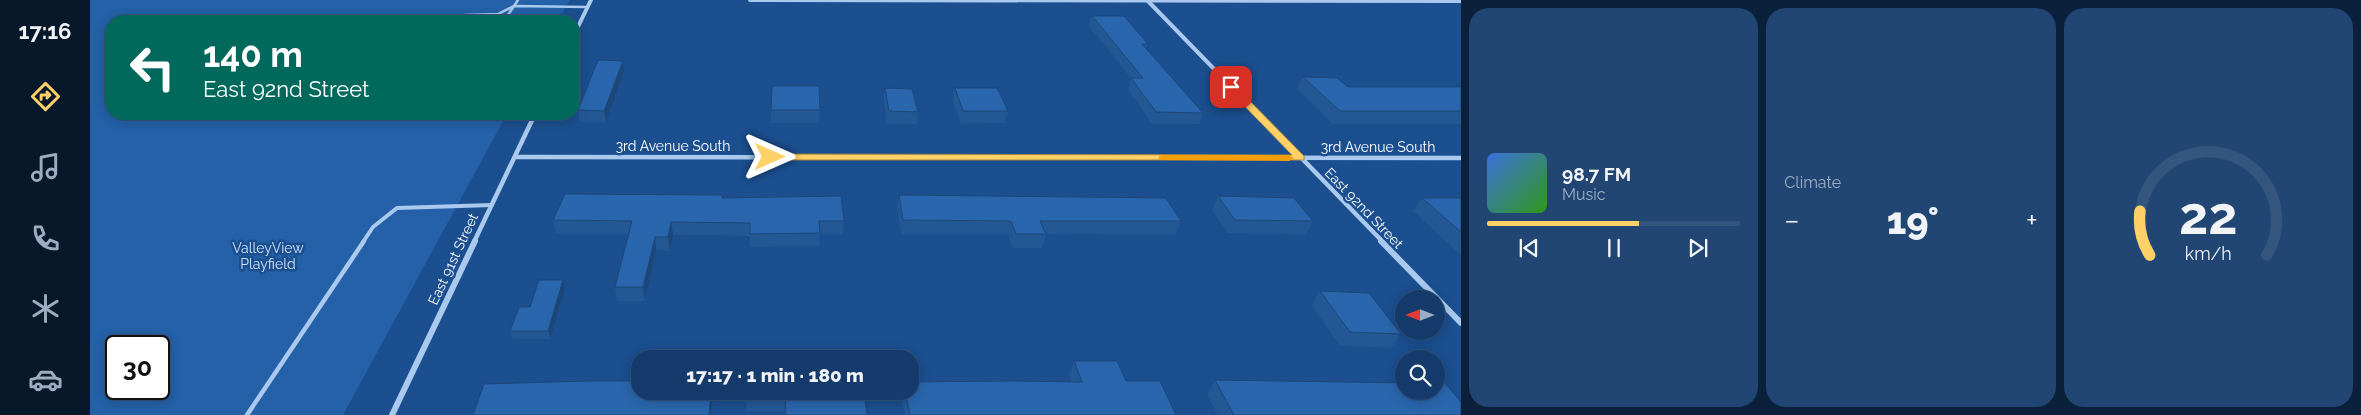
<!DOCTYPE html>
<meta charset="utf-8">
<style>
body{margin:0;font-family:Raleway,sans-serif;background:#214673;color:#f1f3f6;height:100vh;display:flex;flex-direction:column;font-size:19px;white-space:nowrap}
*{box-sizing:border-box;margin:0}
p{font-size:16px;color:#9dadc1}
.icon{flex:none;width:28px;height:28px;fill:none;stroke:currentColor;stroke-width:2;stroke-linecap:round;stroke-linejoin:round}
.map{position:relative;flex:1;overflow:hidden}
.sheet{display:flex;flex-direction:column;gap:8px;padding:8px;background:#0b203b;width:900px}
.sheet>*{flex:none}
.guide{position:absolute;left:15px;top:15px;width:475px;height:105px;border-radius:20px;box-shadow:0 2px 12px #0003,0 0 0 1px #33557e;background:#00695c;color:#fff;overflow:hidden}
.needle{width:32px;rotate:270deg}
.buttons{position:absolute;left:1305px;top:290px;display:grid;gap:10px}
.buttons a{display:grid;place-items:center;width:50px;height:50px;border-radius:50%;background:#143b6b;box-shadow:0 2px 12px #0003,0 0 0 1px #33557e;font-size:25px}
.speed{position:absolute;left:15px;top:335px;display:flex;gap:10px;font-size:25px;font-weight:700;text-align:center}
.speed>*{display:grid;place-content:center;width:65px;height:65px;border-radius:50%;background:#143b6b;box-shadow:0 2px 12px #0003,0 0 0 1px #33557e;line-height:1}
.speed .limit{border:2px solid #111;border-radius:8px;background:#fff;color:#111}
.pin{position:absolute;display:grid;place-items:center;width:42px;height:42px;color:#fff;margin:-21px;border-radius:10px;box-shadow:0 2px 8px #0006}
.me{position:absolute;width:55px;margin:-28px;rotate:90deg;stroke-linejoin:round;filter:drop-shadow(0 0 4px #0008)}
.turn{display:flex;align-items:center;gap:18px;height:105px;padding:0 15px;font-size:22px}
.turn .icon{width:65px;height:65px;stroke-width:2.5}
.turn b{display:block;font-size:35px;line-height:42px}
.big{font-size:38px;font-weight:800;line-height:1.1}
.sheet .card{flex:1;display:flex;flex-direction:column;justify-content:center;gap:8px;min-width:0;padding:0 18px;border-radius:20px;background:#214673}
.sheet .dial{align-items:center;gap:0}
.dial svg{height:130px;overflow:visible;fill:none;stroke:#33557e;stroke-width:7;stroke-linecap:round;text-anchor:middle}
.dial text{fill:#f1f3f6;stroke:none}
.song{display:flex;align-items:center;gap:15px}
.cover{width:60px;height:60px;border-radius:8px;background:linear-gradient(135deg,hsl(220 70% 55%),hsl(110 70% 35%))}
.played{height:5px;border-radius:2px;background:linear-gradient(90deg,#ffd166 60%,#33557e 60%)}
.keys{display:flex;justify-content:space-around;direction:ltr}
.heat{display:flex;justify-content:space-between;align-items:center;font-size:28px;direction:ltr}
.sheet .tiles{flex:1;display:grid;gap:8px;grid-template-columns:repeat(3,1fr)}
.trip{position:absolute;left:541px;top:350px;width:288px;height:50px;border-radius:20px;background:#143b6b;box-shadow:0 2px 12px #0003,0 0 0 1px #33557e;font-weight:800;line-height:50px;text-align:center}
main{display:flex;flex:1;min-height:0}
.tab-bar{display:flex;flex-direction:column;width:90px;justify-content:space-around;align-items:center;background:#08182b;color:#9dadc1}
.tab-bar .icon{width:35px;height:35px}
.tab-bar .selected{color:#ffd166}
.tab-bar b{font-size:22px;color:#f1f3f6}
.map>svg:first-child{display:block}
</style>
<main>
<nav class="tab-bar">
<b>17:16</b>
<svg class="icon selected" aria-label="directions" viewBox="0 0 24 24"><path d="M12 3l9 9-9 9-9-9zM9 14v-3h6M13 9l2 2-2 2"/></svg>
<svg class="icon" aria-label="music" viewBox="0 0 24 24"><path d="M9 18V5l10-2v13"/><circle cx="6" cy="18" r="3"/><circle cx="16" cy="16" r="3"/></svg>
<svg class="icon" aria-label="phone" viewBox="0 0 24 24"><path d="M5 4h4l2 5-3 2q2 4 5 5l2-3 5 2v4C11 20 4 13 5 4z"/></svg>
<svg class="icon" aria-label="climate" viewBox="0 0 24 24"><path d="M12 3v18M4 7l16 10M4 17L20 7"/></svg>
<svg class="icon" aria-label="car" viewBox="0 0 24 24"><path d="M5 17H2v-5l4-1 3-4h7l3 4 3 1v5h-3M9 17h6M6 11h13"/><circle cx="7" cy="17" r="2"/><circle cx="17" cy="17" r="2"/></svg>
</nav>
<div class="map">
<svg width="1371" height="415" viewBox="0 0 1371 415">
<rect width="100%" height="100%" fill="#1b4f8f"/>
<path fill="#2461a8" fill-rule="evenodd" d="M0 0H480L468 21H21V114H417L253 415H0ZM26 346H69V389H26Z"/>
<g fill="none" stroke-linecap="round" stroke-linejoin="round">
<g stroke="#a9c9ee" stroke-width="2.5">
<path d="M334 21 375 15 408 14 424 6 497 7"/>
<path d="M414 21 428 0"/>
</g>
<path stroke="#a9c9ee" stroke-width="4" d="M273 242 283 227 307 208 402 205"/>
<path stroke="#a9c9ee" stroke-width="4.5" d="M157 415 274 241"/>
<g stroke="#a9c9ee" stroke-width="4">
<path d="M660 0 1371 1"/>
<path d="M1057 0 1161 107"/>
<path d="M484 35 501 0"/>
</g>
<g stroke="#a9c9ee" stroke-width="4.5">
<path d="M1160 105 1293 242"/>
<path d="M425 157 1371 158"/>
<path d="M384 242 445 114"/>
</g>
<g stroke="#a9c9ee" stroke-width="6">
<path d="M1291 241 1371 323"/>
<path d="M302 415 385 241"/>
</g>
</g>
<g fill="#245895">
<path d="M1002 16 1058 44 1056 49 1113 113 1109 124H1062L1038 89 1041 78 999 26Z"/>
<path d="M533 61 534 71 516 122H490L488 110Z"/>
<path d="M1213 77 1258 87H1371V124H1243L1207 89Z"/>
<path d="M682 86 730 110 729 123H681Z"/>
<path d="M795 88 828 112 827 124H797L794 100Z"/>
<path d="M865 88 918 111 915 123 871 124 863 101Z"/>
<path d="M809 195 1091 221 1085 235 956 234 952 248H923L918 234H811L807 208Z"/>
<path d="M1128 196 1223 221 1216 235 1138 233 1122 210Z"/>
<path d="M632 198 754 221 753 234H730L729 246 660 247V236L583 235 580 251 566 250 555 301H527L525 287 539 234H466L463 220Z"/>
<path d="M1332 198H1371V255L1323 211Z"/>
<path d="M475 288 460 339H423L420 331 440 307Z"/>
<path d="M1230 291 1311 334 1301 348 1250 346 1222 306Z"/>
<path d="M984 361 1036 381 1086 415H815L811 397 812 391 982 382 979 375Z"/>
<path d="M1125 380 1371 415H1128L1117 395Z"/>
<path d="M656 391H774L777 415H695V411H656Z"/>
</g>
<g fill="#1d4779">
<path d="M533 61 534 71 516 122 514 111Z"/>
<path d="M581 222 583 235 580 251 578 237Z"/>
<path d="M565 237 566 250 555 301 553 287Z"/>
<path d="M473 280 475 288 460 339 458 331Z"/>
<path d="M621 391H623V396L621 415H619Z"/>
</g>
<g fill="#2a66ad" stroke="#1d4779">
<path d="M1002 16H1034L1058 44H1052L1113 113 1066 112 1041 78H1053Z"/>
<path d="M508 60 533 61 514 111 488 110Z"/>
<path d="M1213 77 1247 78 1258 87H1371V111H1250Z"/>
<path d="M682 86H729L730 110H681Z"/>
<path d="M795 88 822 89 828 112 799 111Z"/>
<path d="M865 88H907L918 111H873Z"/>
<path d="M475 194 632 195V198L751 196 754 221H729L730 233 660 234V223L581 222 578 237H565L553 287H525L542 221 463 220Z"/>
<path d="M809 195 1076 198 1091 221H950L956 234H926L921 221 813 220Z"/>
<path d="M1128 196 1204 198 1223 221 1145 220Z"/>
<path d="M1332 198H1371V232Z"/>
<path d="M449 280H473L458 331H420L429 307H440Z"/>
<path d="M1230 291 1279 293 1311 334 1260 332Z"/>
<path d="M984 361H1027L1036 381H1070L1086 415H820L815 391H820V382L921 381 992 382Z"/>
<path d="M1125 380 1314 383V391H1346V383H1355L1371 402V415H1144Z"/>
<path d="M501 381H550V391H621L619 415H383L394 384Z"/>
<path d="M656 391H774L777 415H696L695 396 656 397Z"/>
</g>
<path fill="#ffd166" stroke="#a68842" d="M1138 85H1144L1214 156V160H680L675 157 680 154 1202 155 1138 89Z"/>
<path fill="#f59e0b" d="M1072 155H1199L1204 158 1199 161 1069 160V156Z"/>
<g text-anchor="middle" stroke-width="5" stroke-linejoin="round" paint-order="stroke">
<g font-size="14" fill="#fff" stroke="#1b4f8f">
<text x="583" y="151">3rd Avenue South</text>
<text x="1288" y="152">3rd Avenue South</text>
<text transform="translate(1274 208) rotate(46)" y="5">East 92nd Street</text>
<text transform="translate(363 259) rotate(-65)" y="5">East 91st Street</text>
</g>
<g font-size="14" fill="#cfe3fa" stroke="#1b4f8f">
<text x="178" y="253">ValleyView<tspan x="178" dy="16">Playfield</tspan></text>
</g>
</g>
</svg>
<div class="buttons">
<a><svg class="needle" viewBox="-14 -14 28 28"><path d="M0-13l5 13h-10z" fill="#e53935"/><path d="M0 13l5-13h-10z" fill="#9dadc1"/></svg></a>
<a><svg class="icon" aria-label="search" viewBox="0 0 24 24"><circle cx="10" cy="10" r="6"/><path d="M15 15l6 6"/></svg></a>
</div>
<div class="speed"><div class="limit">30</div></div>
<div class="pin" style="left:1141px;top:87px;background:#d93025"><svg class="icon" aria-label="arrive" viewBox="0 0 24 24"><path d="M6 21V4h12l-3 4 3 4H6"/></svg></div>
<svg class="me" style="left:680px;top:157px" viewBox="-20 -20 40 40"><path d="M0-17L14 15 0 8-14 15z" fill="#ffd166" stroke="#fff" stroke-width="4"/></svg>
<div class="trip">17:17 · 1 min · 180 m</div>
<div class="guide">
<div class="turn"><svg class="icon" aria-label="left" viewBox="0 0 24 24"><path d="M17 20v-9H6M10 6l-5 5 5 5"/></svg><div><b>140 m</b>East 92nd Street</div></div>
</div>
</div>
<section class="sheet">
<div class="tiles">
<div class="card">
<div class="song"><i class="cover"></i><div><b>98.7 FM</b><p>Music</p></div></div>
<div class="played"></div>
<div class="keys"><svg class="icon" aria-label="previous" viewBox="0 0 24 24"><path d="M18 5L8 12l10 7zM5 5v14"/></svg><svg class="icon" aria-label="pause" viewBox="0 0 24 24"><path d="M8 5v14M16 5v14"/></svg><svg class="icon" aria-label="next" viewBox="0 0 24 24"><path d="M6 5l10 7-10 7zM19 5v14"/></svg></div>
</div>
<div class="card"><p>Climate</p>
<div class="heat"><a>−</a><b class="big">19°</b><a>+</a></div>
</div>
<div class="card dial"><svg viewBox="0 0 100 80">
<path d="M14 69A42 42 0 1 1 86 69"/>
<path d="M14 69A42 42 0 0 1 8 42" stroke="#ffd166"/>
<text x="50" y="56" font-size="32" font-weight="700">22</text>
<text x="50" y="72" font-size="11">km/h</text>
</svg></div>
</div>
</section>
</main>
